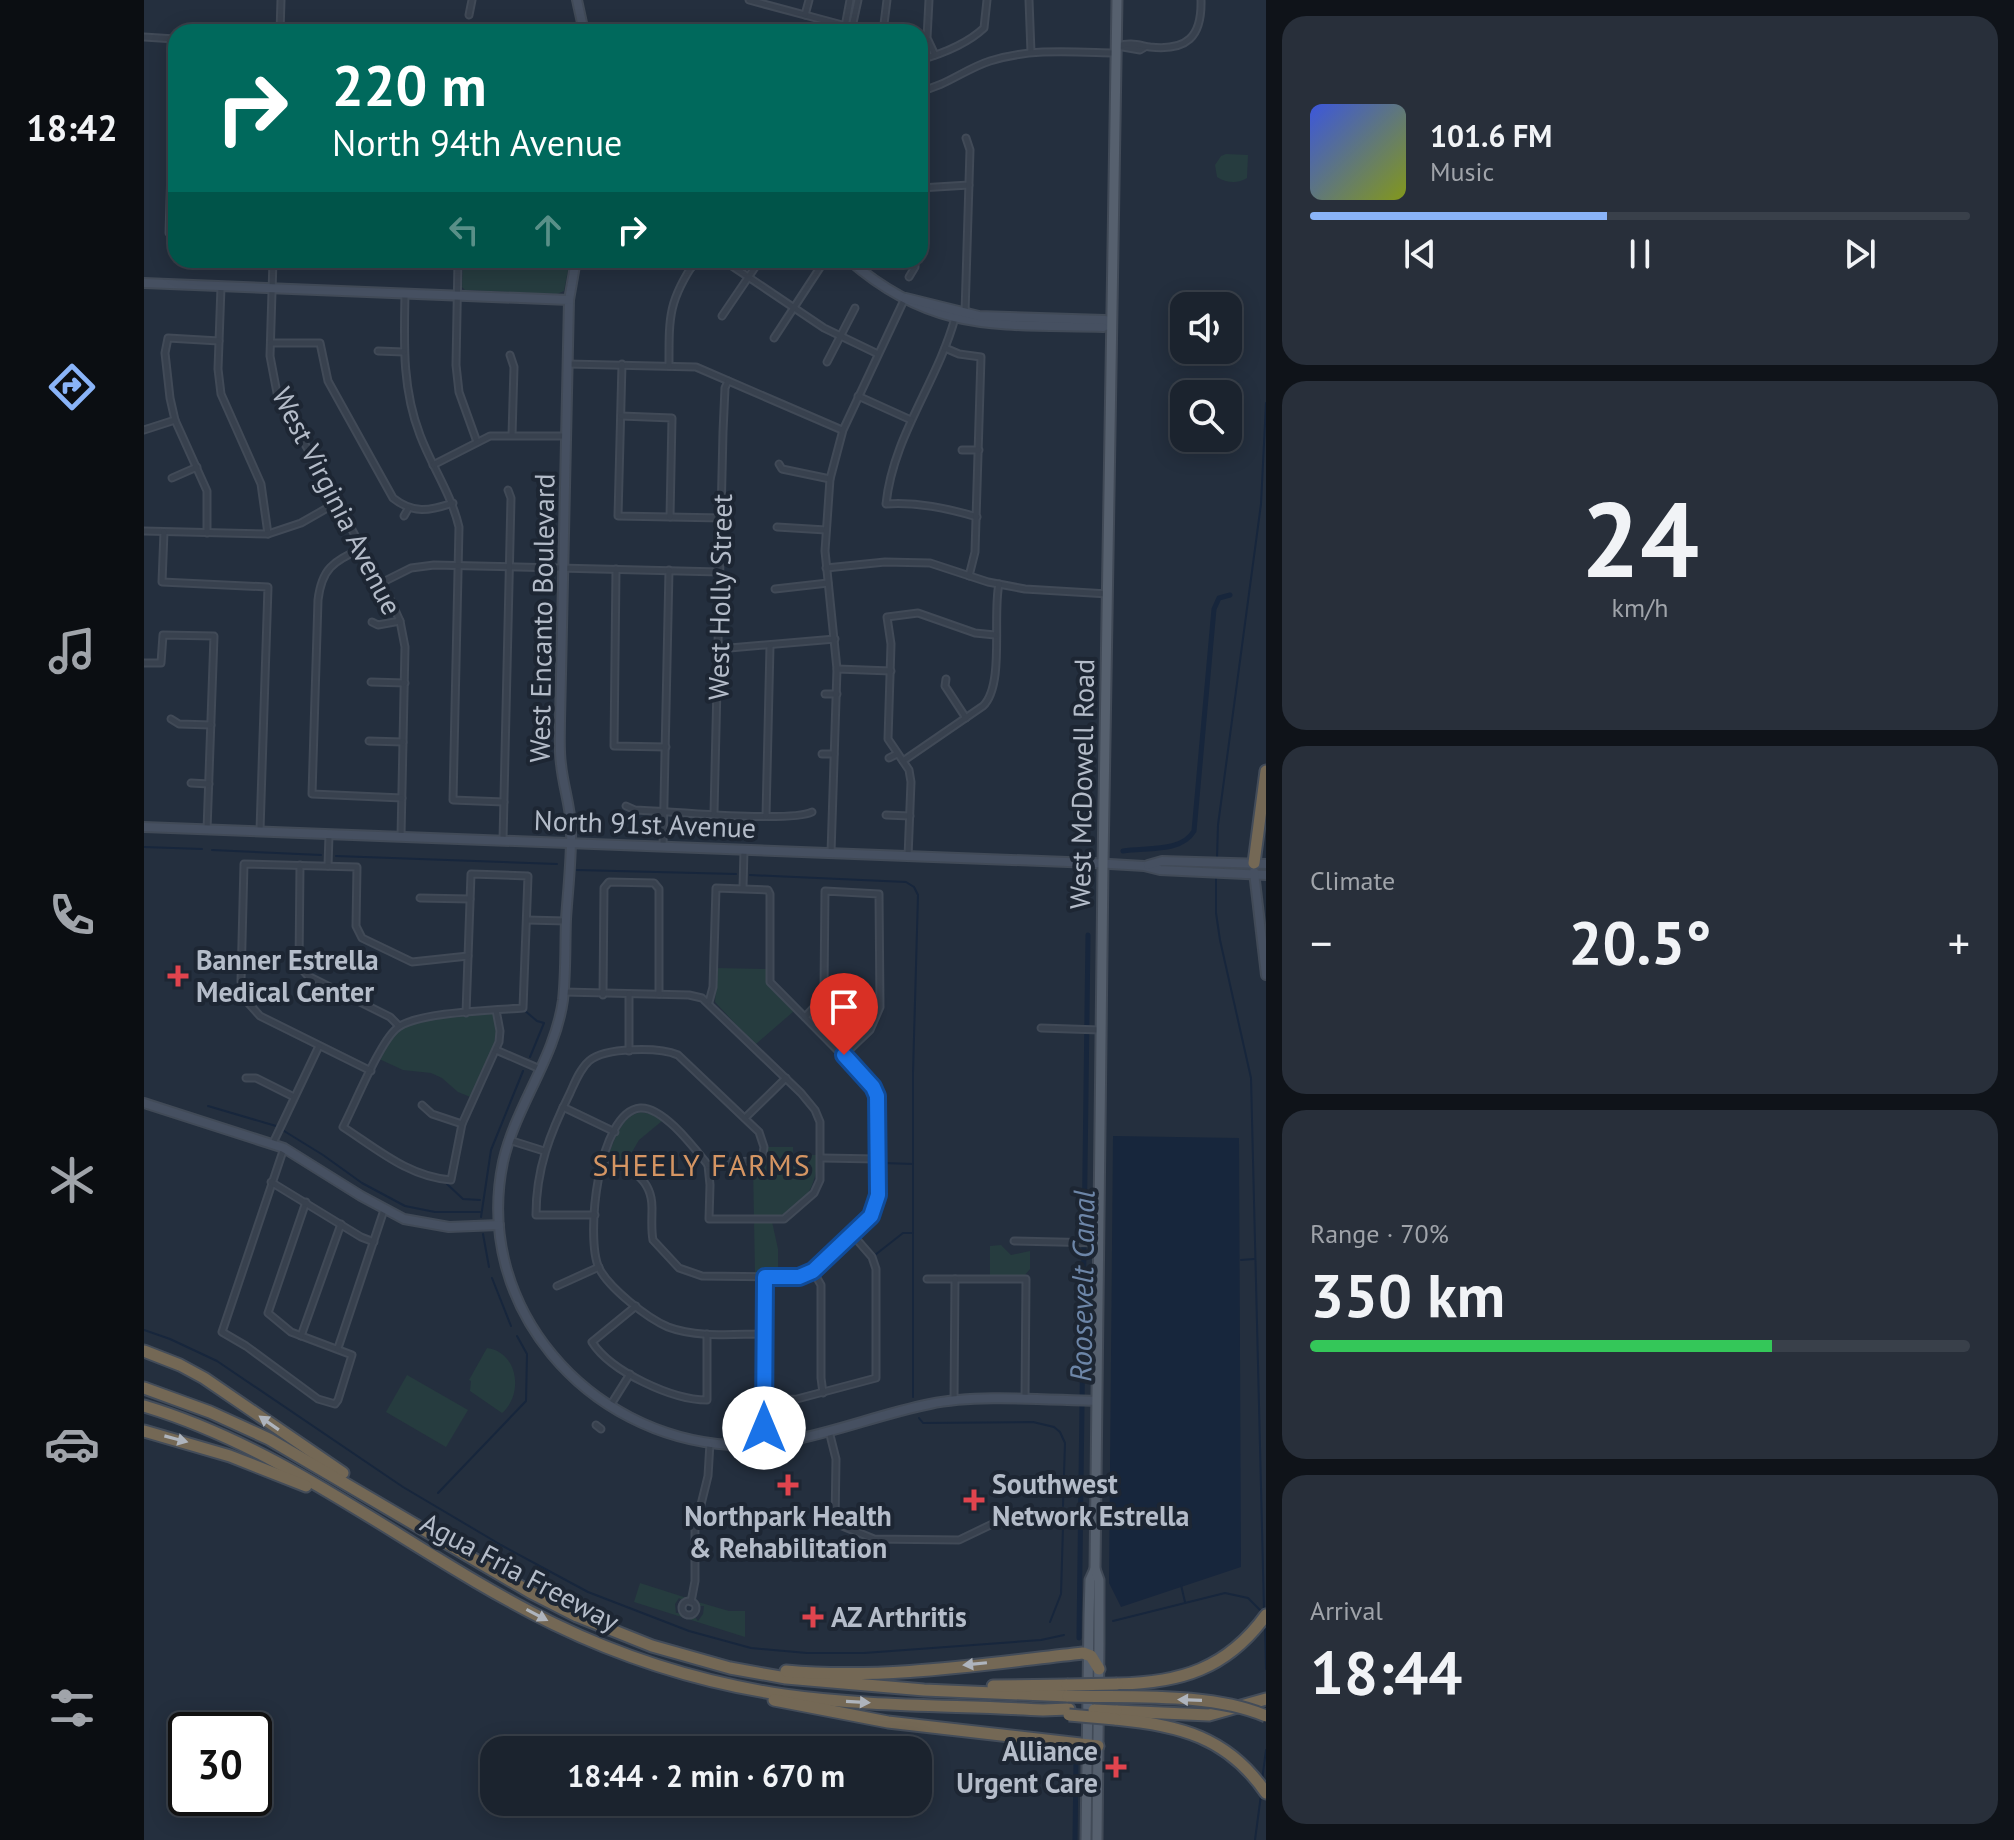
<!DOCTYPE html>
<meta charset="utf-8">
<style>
body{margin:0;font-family:"PT Sans",sans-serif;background:#282f3a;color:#f1f3f6;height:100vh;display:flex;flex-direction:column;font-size:30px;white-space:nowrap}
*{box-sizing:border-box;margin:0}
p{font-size:26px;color:#a0a4aa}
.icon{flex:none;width:44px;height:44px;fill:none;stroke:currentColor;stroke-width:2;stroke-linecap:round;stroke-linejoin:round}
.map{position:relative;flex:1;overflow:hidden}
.drawer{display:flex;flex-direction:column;gap:16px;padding:16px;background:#0f1319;width:748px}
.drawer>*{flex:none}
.banner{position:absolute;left:24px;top:24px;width:760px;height:244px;border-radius:24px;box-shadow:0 4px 20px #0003,0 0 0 2px #39404a;background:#00695c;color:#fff;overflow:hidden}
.controls{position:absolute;left:1026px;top:292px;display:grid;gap:16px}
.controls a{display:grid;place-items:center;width:72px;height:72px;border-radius:16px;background:#1b232e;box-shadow:0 4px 20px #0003,0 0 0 2px #39404a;font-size:40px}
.speed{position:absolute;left:24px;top:1712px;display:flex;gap:16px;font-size:40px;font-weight:700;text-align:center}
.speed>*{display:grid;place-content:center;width:104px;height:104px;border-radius:50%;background:#1b232e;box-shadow:0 4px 20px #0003,0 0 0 2px #39404a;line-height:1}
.speed .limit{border:4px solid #111;border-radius:12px;background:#fff;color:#111}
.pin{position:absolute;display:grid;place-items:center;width:68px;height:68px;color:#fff;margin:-82px -34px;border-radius:50% 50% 50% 0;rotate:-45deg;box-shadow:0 0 8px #0007}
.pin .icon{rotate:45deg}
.me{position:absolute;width:88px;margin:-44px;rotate:0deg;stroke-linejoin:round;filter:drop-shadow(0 0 6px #0008)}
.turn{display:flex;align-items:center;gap:28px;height:168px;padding:0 32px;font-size:36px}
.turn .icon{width:104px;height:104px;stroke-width:2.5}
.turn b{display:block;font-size:56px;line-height:68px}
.lanes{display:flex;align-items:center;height:76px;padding:0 32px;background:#0003;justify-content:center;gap:40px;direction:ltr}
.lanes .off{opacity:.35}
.big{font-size:60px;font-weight:700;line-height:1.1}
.drawer .card{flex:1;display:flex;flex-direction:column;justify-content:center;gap:12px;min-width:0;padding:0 28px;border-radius:24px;background:#282f3a}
.drawer .dial{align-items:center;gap:0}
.dial b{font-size:104px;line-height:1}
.song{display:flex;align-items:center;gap:24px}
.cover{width:96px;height:96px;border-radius:12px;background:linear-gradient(135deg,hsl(230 70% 55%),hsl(70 70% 35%))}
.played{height:8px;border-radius:4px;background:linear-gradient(90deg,#8ab4f8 45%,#39404a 45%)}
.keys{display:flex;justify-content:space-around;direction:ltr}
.heat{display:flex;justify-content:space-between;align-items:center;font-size:44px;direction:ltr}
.charge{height:12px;border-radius:6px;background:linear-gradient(90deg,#34c759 70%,#39404a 0)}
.trip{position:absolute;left:336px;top:1736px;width:452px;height:80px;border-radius:24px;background:#1b232e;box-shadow:0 4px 20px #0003,0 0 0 2px #39404a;font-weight:700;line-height:80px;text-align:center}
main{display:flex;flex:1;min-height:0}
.menu{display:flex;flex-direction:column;width:144px;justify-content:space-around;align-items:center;background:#0b0e12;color:#a0a4aa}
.menu .icon{width:56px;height:56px}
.menu .selected{color:#8ab4f8}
.menu b{font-size:36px;color:#f1f3f6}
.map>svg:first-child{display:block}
</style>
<main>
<nav class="menu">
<b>18:42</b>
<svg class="icon selected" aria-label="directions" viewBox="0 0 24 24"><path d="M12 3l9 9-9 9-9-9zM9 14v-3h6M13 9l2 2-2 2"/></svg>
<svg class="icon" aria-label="music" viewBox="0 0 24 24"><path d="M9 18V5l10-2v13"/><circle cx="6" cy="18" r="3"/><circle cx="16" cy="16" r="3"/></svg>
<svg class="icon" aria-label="phone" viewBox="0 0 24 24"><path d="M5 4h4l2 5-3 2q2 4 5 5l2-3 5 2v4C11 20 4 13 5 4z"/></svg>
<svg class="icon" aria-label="climate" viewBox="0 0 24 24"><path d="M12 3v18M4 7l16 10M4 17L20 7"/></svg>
<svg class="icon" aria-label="car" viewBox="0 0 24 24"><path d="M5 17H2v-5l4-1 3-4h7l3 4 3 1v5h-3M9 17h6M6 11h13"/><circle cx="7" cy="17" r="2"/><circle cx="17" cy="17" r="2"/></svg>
<svg class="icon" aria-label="filters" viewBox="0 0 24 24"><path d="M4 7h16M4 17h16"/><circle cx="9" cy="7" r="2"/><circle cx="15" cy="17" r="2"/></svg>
</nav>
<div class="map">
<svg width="1122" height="1840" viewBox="0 0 1122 1840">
<rect width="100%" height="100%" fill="#242f3e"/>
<g fill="#263c3f">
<path d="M1082 154 1104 155 1103 178C1094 184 1082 183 1073 177L1071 165 1077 156Z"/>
<path d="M319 260H426L420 291 413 294 321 290 318 287Z"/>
<path d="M573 968 622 969 624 984 650 1011 612 1044 608 1042 571 1002Z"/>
<path d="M352 1010 357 1036 329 1098 314 1092 298 1078 287 1073 259 1070 233 1058 244 1037 271 1019Z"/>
<path d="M497 1112 511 1115 518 1121 495 1140 481 1164 466 1159 464 1155C472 1138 477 1116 497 1112Z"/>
<path d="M624 1147H649V1155H674C673 1185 660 1213 627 1217L634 1249V1274H611L609 1166 622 1163Z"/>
<path d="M857 1245 867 1255 886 1251V1269L880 1276H846V1246Z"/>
<path d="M343 1348C374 1352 380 1394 358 1413L326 1391 327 1381 325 1380Z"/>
<path d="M263 1375 324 1410 302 1447 242 1412Z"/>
<path d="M496 1583 543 1598 538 1600 535 1598 531 1604 532 1613H535L541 1618 551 1617 554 1621 559 1614 560 1606H556L554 1602 585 1611H601V1637L490 1602Z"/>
</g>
<path fill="#17263c" d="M969 1136 1095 1138 1097 1567 977 1607 965 1583Z"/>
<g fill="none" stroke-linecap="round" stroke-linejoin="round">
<g stroke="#17263c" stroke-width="2">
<path d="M0 847 58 849"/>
<path d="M68 850 177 855"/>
<path d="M192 856 413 864"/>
<path d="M1073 858 1074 825 1117 504 1122 403"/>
<path d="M433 870 592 874"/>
<path d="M606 875 762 882 770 887 774 895 769 1073V1397"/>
<path d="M1072 877V913L1076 940 1107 1078 1120 1610"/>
<path d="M380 1010 393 1021 400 1023 386 1057"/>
<path d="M64 1106 132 1126 179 1155 218 1183 261 1206 291 1212H336"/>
<path d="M739 1163 769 1164"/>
<path d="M303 1184 319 1199 336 1200"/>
<path d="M337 1217 347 1150 379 1071"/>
<path d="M339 1234 345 1267"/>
<path d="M731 1255 759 1233H769"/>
<path d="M1097 1260 1110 1259"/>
<path d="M348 1278 367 1326"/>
<path d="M0 1330 26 1339 73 1361 259 1487 357 1545 444 1592 545 1631 607 1648 663 1653H720L897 1640 920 1635"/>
<path d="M775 1418 779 1423 889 1422 910 1427 916 1432 921 1443 919 1506"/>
<path d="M294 1493 382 1401 383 1354 373 1336"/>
<path d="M1037 1585 1041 1602"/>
<path d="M969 1621 1081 1593 1104 1598 1118 1612"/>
<path d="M906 1622 917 1594 919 1527"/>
<path d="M1121 1625 1122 1669"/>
<path d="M1118 1781 1122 1750"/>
<path d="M1111 1840 1117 1795"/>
</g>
<g stroke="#17263c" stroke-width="5">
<path d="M979 851C1002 847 1037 853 1050 831L1070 609 1075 598 1086 595"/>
<path d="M935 1638 944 935"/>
<path d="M931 1840 932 1761"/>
</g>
<g stroke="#414a57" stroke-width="9">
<g id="street">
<path d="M605 0 702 26"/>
<path d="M785 0 783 38 791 55"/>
<path d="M885 0 887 52"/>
<path d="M325 15 328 0"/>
<path d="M661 15 665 0"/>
<path d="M136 32 137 0"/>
<path d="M700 32 706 0"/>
<path d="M707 32 714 0"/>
<path d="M739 32 743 0"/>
<path d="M0 37 31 39"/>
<path d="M31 39 25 233H32"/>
<path d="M973 46 996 50 1001 47"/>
<path d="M974 46C986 42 994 45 1006 47 1043 51 1058 37 1057 0"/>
<path d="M776 60C797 54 824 43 840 28L843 0"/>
<path d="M776 91C802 86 821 69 846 61 887 48 929 52 971 53"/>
<path d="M776 188 825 185"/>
<path d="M129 260 126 356 133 393 247 601 256 621 261 647 257 836"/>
<path d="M314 260 312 365 315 392 333 442"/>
<path d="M535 260 547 268"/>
<path d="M579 260 680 328 734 354"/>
<path d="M765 277 771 267V260"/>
<path d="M77 287 74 369 77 394 117 484 124 534"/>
<path d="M261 294C260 343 258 388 276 435 288 467 307 493 315 527L309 800 360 802"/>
<path d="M821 313 826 150 822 138"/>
<path d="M578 316 616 260"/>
<path d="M811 318C793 383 749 436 742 504 774 502 802 508 833 517"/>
<path d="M630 338 681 260"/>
<path d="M127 343H176L184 381 249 498C269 514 285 511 309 503"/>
<path d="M801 348 815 354 837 357 831 552 825 576"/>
<path d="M234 351 260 352"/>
<path d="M366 355 370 367 368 435"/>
<path d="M683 362 711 308"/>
<path d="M424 364 552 367 698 430"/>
<path d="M478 364 474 516 578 518"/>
<path d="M525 366C525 317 524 301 552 260"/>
<path d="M714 396 767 420"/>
<path d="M477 416 528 418 526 517"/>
<path d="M0 430 31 420"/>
<path d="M818 450H835"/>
<path d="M635 464 638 469 686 479"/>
<path d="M289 465 346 436H421"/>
<path d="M28 478 53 467"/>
<path d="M260 516 264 509"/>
<path d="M633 527 682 530"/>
<path d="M0 531 124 534 157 523 192 503"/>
<path d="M20 532 18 582 124 587 116 830"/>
<path d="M63 533V491L31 420 26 398 21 353 24 338 75 341"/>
<path d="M218 548C190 562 178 567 174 600L168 794 258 798"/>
<path d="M682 568 741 562 786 563 844 582 881 589 964 594"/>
<path d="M472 569 470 746 522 747"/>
<path d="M237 583 267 568 290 565 576 572"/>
<path d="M631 589 684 583"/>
<path d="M228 622 234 625 256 621"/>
<path d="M574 649 691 639"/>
<path d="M0 663H17L19 635 70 636 63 830"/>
<path d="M693 669 747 671"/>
<path d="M802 679 801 686 822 718"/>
<path d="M227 682 261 683"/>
<path d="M681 694H693"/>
<path d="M27 719 35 724 67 725"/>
<path d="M225 741 259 742"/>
<path d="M678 754H690"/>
<path d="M745 758 753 754"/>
<path d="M759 761 839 706C861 685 848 615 855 584"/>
<path d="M47 783 65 784"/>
<path d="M482 806 491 810C525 811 645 823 668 812"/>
<path d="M570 813 579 432 581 388 584 381"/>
<path d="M742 815 766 816"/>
<path d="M622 816 626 646"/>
<path d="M359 840 367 498 364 490"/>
<path d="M519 847 525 570"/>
<path d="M687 853 693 669 681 551 686 479 699 430 761 298"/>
<path d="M764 857 767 782 765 770 744 739 747 644 743 617 774 613 831 633 851 635"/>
<path d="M156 865 155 966 164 976 246 1017 255 1026"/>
<path d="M184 866 185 835"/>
<path d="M599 888 600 850"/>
<path d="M276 898 326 899"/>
<path d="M383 920 422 921"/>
<path d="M420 992 545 995 558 998 657 1093 671 1110 676 1122V1180L670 1193 640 1219H565L566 1185 564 1165"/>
<path d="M459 995 460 888 465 882 510 883 515 889V994"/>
<path d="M322 1013 327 874 384 876 379 1008C352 1010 269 1012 252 1029 235 1044 211 1104 199 1127 233 1149 265 1177 307 1180L318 1124 355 1042 356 1031 352 1010"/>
<path d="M661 1017 673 1004 680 989 681 891 735 894 736 1007 726 1030 700 1055"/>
<path d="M897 1028 956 1030"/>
<path d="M352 1050 396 1069"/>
<path d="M485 1051V994"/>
<path d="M227 1071 116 1016 99 997 97 981 100 864 213 867 212 926 218 938 268 962 324 956"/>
<path d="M102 1078H112L150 1097"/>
<path d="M278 1105 288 1114 318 1124"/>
<path d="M419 1107 471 1132"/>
<path d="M601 1118 642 1078"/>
<path d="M365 1140 400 1151"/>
<path d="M129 1143 175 1046"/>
<path d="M140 1148 78 1332 102 1346 174 1399 191 1404 194 1400 208 1355 147 1332 124 1313 162 1202"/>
<path d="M678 1158 734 1159"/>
<path d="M458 1159C484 1168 508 1176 508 1208 508 1219 507 1230 509 1240L535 1268 558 1276 655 1277 675 1267 723 1221 732 1203 734 1107 733 1096 724 1081 626 982V894L624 890 572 888 569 987 565 1002"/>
<path d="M564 1165C551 1149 519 1106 496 1108 454 1112 441 1238 455 1268 465 1288 503 1318 524 1327 553 1338 590 1334 621 1334"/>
<path d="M127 1182 217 1237 230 1242"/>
<path d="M451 1215H392C392 1169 406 1133 426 1093 431 1082 436 1069 445 1061 461 1047 515 1047 534 1055L615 1132 620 1147 618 1161 577 1162 564 1165"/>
<path d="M870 1241 955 1243"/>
<path d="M669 1271 677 1285V1378L679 1393"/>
<path d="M783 1279H882L881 1399"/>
<path d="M413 1286 455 1267"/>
<path d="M492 1306 448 1342C467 1372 529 1400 563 1400V1334"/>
<path d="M157 1336 197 1224"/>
<path d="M194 1348 240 1210"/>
<path d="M620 1400 653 1399 732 1378V1269L728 1257 708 1234"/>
<path d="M810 1400 811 1279"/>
<path d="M466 1406 486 1374"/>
<path d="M452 1425 457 1429"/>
<path d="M685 1431 692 1459 691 1523 730 1539 815 1540 865 1516 950 1517"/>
<path d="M621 1444V1277"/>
<circle cx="545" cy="1608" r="7"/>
<path d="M547 1602 551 1581V1529L564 1476 566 1443"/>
</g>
</g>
<g stroke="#414a57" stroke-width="12">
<g id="secondary">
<path d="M433 0 440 32"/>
<path d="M432 260 425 300 416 721C416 735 415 750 417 764 419 785 426 805 427 826 428 857 424 888 422 919 421 946 422 973 419 1000 411 1058 372 1105 359 1162 329 1306 443 1436 586 1445 654 1449 720 1417 786 1404 833 1394 903 1400 953 1401"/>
<path d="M705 260C790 334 855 324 959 327L968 323"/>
<path d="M0 283 425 300"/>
<path d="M762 298 835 316 961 320 968 323"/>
<path d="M0 827 949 863 1000 866 1016 870 1122 875"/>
<path d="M1004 865 1018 861 1122 864"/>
<path d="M1110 872 1122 975"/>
<path d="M0 1103 140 1148 217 1196 260 1219 305 1227 355 1225"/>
</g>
</g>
<g stroke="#414a57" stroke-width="13">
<g id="primary">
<path d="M942 1840 945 1616 946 1580 951 1569"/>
<path d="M953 1840 955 1643V1580L951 1569 959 864 973 0"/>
</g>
</g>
<g stroke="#434c59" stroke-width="15">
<g id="highway">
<path d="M1110 863 1122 771"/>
<path d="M0 1351 36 1365 60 1378 199 1473"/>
<path d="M0 1388 66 1412 125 1439 386 1592 433 1616 508 1646 586 1668 642 1678 780 1690 924 1696"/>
<path d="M0 1406C150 1451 271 1556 410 1624 482 1659 560 1683 640 1695 725 1707 812 1705 899 1710L925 1709"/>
<path d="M0 1431 86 1456 162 1486"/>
<path d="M642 1671C741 1680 840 1664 939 1653L947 1656 955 1669"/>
<path d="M973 1684C1036 1683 1083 1669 1122 1615"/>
<path d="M849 1686 923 1685"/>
<path d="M630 1700 744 1722 954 1746"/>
<path d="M972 1711 1065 1715 1122 1699"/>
<path d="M971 1719C1035 1725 1084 1737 1122 1793"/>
</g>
</g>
<use href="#street" stroke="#38414e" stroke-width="5"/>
<use href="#secondary" stroke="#465061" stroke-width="8"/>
<use href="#primary" stroke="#56606e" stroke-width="9"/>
<use href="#highway" stroke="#746855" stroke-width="11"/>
<g stroke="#434c59" stroke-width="15" stroke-linecap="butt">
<g id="highway-bridge">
<path d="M923 1685 973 1684"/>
<path d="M924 1696C985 1698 1066 1692 1122 1716"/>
<path d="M950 1710 972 1711"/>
<path d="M925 1715 971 1719"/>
</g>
</g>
<use href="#highway-bridge" stroke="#746855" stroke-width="11"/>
</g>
<defs><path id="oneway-solid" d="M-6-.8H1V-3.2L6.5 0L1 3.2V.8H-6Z" transform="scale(2)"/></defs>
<g fill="#aeb4bd">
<use href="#oneway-solid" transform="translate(125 1423) rotate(-145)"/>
<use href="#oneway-solid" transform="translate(32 1439) rotate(15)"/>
<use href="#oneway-solid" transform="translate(393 1615) rotate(28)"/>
<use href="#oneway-solid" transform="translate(831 1664) rotate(174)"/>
<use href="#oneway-solid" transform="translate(1046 1700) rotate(-178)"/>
<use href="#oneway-solid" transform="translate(714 1702) rotate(3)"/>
</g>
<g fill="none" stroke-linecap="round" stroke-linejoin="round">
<g stroke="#114b97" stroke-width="20">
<path id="route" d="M620 1428 621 1277H655L669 1271 727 1216 734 1195 733 1096 729 1087 700 1055"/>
</g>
<use href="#route" stroke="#1a73e8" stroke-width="14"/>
</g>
<g fill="#e0444e" stroke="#1d2633" stroke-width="3">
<path d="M30 964h8v8h8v8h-8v8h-8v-8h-8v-8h8z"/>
<path d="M640 1473h8v8h8v8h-8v8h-8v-8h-8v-8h8z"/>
<path d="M826 1488h8v8h8v8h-8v8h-8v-8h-8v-8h8z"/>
<path d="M665 1605h8v8h8v8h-8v8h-8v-8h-8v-8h8z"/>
<path d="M968 1755h8v8h8v8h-8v8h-8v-8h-8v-8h8z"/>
</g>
<g text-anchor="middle" stroke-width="8" stroke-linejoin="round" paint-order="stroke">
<g font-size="28" fill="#b4bcc9" stroke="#1d2633">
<text transform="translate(193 501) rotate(63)" y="10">West Virginia Avenue</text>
<text transform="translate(576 597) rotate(-89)" y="10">West Holly Street</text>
<text transform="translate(398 618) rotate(-89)" y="10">West Encanto Boulevard</text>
<text transform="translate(938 784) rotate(-89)" y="10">West McDowell Road</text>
<text transform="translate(501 824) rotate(2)" y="10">North 91st Avenue</text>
<text transform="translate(376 1572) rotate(28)" y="10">Agua Fria Freeway</text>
</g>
<g font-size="28" font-weight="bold" fill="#b4bcc9" stroke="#1d2633" text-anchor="start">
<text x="52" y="970">Banner Estrella<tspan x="52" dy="32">Medical Center</tspan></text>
<text x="848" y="1494">Southwest<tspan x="848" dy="32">Network Estrella</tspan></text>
<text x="644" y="1526" text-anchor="middle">Northpark Health<tspan x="644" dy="32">&amp; Rehabilitation</tspan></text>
<text x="687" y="1627">AZ Arthritis</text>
<text x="954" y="1761" text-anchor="end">Alliance<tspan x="954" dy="32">Urgent Care</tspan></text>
</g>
<g font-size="30" letter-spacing="2" fill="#d59563" stroke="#1d2633">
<text x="558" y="1176">SHEELY FARMS</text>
</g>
<g font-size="30" font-style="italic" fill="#6d86a8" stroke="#1d2633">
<text transform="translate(939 1286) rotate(-89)" y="10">Roosevelt Canal</text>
</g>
</g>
</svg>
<div class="controls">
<a><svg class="icon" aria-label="sound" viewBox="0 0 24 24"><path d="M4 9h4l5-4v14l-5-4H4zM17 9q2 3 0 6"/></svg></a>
<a><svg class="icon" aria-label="search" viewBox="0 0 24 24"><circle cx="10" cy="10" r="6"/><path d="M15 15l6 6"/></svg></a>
</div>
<div class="speed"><div class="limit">30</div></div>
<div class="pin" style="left:700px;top:1055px;background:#d93025"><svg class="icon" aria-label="arrive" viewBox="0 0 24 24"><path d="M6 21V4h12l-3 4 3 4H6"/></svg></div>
<svg class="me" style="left:620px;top:1428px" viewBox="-20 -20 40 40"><circle r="19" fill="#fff"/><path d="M0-13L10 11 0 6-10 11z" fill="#1a73e8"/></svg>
<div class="trip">18:44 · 2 min · 670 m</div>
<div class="banner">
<div class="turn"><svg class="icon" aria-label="right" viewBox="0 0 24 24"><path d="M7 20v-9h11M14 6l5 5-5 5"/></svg><div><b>220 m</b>North 94th Avenue</div></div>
<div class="lanes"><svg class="icon off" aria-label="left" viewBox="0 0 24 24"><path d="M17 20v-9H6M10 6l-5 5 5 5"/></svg><svg class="icon off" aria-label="ahead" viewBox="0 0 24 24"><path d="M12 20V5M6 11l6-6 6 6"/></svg><svg class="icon" aria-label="right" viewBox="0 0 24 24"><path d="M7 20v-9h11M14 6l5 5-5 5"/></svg></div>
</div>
</div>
<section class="drawer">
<div class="card">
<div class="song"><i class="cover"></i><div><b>101.6 FM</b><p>Music</p></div></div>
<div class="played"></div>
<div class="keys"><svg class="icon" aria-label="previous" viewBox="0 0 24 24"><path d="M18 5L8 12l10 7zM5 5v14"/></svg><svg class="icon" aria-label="pause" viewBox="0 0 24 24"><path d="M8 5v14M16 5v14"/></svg><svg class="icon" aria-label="next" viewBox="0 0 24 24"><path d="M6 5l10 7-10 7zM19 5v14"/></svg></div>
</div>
<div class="card dial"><b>24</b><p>km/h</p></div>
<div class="card"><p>Climate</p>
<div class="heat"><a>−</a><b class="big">20.5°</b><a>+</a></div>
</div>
<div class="card"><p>Range · 70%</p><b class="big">350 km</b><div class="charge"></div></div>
<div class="card"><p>Arrival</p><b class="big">18:44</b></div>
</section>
</main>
